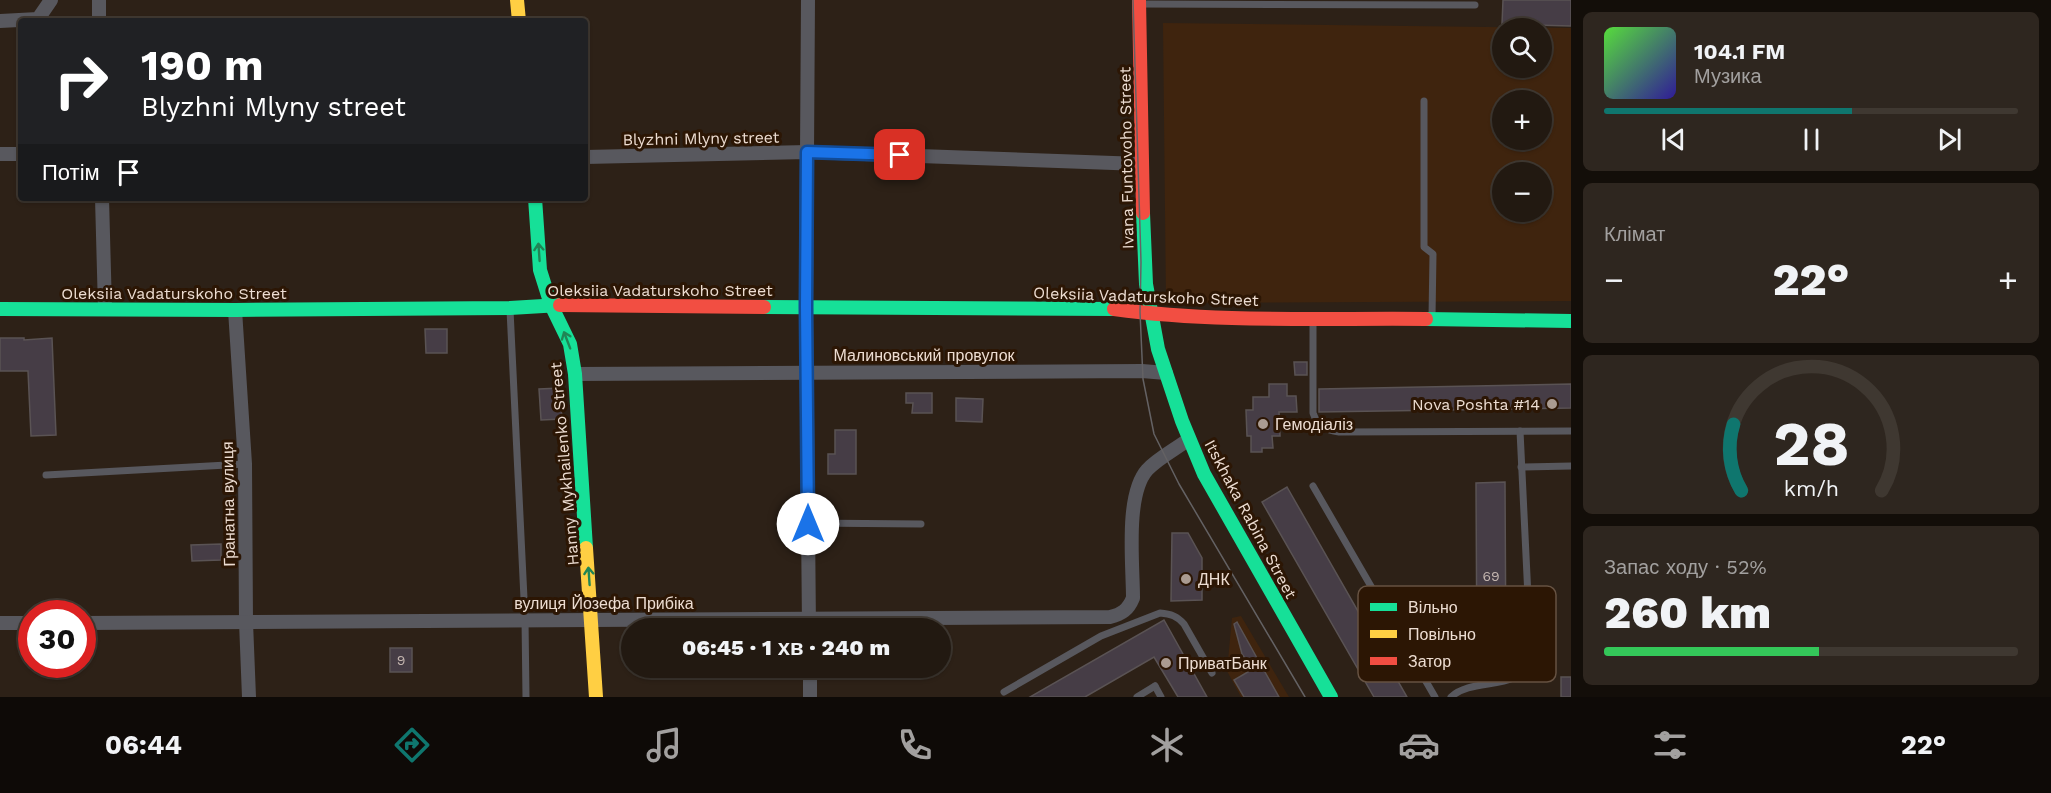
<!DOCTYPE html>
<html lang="uk">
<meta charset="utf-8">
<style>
body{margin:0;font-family:"Work Sans",sans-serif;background:#2e261f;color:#f1f3f6;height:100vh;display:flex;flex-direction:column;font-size:22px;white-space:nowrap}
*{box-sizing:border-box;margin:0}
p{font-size:20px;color:#a2a09f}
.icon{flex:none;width:33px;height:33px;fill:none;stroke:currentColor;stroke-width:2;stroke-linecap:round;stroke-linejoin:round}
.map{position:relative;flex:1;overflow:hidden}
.details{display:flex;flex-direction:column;gap:12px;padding:12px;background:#130e09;width:480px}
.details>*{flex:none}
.banner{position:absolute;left:18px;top:18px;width:570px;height:183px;border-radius:6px;box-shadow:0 2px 4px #0004,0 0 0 2px #3f3831;background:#202124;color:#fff;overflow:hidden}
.controls{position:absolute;left:1492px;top:18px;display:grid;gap:12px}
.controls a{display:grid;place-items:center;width:60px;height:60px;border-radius:50%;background:#221911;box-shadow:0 2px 4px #0004,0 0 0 2px #3f3831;font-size:30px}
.speed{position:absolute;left:18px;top:600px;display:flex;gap:12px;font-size:30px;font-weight:700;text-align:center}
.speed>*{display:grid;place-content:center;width:78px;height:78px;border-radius:50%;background:#221911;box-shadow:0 2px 4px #0004,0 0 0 2px #3f3831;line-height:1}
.speed .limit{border:9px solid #d22;background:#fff;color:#111}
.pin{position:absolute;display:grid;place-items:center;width:51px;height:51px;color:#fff;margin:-26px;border-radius:12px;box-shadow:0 3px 9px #0006}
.me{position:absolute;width:66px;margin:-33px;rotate:0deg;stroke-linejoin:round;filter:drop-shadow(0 0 4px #0008)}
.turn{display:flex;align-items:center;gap:21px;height:126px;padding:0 24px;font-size:27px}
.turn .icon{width:78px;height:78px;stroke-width:2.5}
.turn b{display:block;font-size:42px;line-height:51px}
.then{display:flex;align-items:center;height:57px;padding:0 24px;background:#0003;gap:12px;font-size:22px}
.big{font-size:45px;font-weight:800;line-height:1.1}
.details .widget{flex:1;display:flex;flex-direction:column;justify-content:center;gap:9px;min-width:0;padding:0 21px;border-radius:9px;background:#2e261f}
.details .dial{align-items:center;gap:0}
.dial svg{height:156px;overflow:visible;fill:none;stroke:#3f3831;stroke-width:7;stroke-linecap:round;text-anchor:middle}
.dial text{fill:#f1f3f6;stroke:none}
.song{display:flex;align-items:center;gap:18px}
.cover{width:72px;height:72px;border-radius:9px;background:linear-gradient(135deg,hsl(110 70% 55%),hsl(250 70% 35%))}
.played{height:6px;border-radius:3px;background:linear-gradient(90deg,#0f766e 60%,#3f3831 60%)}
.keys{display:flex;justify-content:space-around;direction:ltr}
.heat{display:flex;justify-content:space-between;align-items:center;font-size:33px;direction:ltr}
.charge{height:9px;border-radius:4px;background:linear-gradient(90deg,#34c759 52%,#3f3831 0)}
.trip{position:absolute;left:621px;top:618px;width:330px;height:60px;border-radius:30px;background:#221911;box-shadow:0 2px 4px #0004,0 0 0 2px #3f3831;font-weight:800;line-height:60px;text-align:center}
.tabs{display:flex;height:96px;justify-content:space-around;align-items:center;background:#0e0a07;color:#a2a09f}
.tabs .icon{width:42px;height:42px}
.tabs .on{color:#0f766e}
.tabs b{font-size:27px;color:#f1f3f6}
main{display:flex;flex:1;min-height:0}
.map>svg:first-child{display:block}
</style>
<main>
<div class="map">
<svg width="1571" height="697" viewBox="0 0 1571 697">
<rect width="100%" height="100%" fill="#2d2117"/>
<g fill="#3f240e" fill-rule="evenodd">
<path d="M1163 23 1571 28V301L1166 303ZM1503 28H1542V68H1503ZM1503 100H1542V140H1503ZM1503 172H1542V212H1503Z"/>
<path d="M1241 616 1289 697H1241L1227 671 1232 618Z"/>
</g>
<g fill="#463d46" stroke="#5a5354" stroke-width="1.5">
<path d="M1503 0H1571V26L1502 24Z"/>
<path d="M425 329H447V353H426Z"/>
<path d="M0 338H24V340L52 338 56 435 31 436 28 371H0Z"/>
<path d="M1294 362H1307V375H1295Z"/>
<path d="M1269 384H1287V396H1296L1297 412H1279L1280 436H1272L1273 448H1262V452H1251V436H1247L1246 410H1253V397H1269Z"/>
<path d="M1571 384V408L1319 412V389Z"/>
<path d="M560 388 562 419 541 420 539 389Z"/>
<path d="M906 393H932V413H912L913 403H906Z"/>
<path d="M956 398 983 399 982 422 956 421Z"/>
<path d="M835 430H856V474H828V454H835Z"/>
<path d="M1505 482 1506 670H1477L1476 483Z"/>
<path d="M1287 487 1407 697H1374L1262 502Z"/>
<path d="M1172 533H1188L1202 558V600L1171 601Z"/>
<path d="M221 544V560L192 561 191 545Z"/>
<path d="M1164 620 1207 697H1178L1154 657 1085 697H1030Z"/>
<path d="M1237 622 1257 658 1279 697H1244L1234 680 1253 669 1242 654 1234 624Z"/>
<rect x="390" y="648" width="22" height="24"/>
<rect x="1561" y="677" width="10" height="20"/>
</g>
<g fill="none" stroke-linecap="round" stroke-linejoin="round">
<g stroke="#58585e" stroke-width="7">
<path d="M1139 4 1475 5"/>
<path d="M1424 101V247L1433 254 1432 317"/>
<path d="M510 310 525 619 526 697"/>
<path d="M1313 319V413C1318 427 1326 430 1339 432L1571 431"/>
<path d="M1521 467 1571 466"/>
<path d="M46 475 245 464"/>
<path d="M1313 486 1435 697"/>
<path d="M808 523 921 524"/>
<path d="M1155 686 1161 697"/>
<path d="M1004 692 1101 636 1160 613C1171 614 1177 616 1184 624L1212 673"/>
<path d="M1137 697 1155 686"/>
<path d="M1451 697C1474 676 1519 693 1531 659L1520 431"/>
</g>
<g stroke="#58585e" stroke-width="14">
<path d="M99 0V21"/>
<path d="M808 0 806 307 809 628"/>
<path d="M0 21 38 19 51 0"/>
<path d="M0 154H21"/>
<path d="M585 157 807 152 1141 164"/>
<path d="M102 198 105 309"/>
<path d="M235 310 245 464 246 622 249 697"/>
<path d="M575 374 1142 371 1166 373"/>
<path d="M0 623H32"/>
<path d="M82 623 1110 617C1122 614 1128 610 1133 598 1133 565 1125 495 1147 470 1158 458 1176 449 1189 439"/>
<path d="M810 668V697"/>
</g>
<g stroke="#16e098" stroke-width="14">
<path d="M535 198 540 270 551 305 570 344 575 374 586 548"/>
<path d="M1143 213 1146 284 1158 349 1182 421 1204 474 1331 697"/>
<path d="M764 307 1114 309"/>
<path d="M0 309 235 310 510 308 560 305"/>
<path d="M1426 319 1571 321"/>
</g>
<g stroke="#ffcf43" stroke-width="14">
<path d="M517 0 519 21"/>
<path d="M586 548 596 697"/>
</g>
<g stroke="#f24e42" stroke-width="14">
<path d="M1139 0 1143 213"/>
<path d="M560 305 764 307"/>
<path d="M1114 309C1216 323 1323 318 1426 319"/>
</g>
<path stroke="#646264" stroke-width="1.5" d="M1133 0 1141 262 1140 312 1143 379 1154 434 1179 484 1305 697"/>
</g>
<defs><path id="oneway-shaft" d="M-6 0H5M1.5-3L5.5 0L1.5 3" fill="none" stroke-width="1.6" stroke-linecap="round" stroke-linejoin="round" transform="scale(1.5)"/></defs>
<g stroke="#208555">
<use href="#oneway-shaft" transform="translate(539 252) rotate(-94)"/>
<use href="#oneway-shaft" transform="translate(567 340) rotate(-111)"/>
<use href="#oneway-shaft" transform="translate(589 576) rotate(-94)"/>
</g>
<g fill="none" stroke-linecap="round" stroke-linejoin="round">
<g stroke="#114b97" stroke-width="15">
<path id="route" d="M808 524 806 307 807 152 900 155"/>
</g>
<use href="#route" stroke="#1a73e8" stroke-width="10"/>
</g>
<g fill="#aa9b91" stroke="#2c1604" stroke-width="2">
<circle cx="1552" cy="404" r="6"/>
<circle cx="1263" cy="424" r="6"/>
<circle cx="1186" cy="579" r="6"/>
<circle cx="1166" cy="663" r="6"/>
</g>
<g text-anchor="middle" stroke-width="6" stroke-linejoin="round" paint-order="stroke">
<g font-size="14" fill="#c3b5af">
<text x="1491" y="581">69</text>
<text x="401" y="665">9</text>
</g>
<g font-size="16" fill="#edddd2" stroke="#2c1604">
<text transform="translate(701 138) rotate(-1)" y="6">Blyzhni Mlyny street</text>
<text transform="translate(1126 158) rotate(-91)" y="6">Ivana Funtovoho Street</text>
<text x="660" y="296">Oleksiia Vadaturskoho Street</text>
<text x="174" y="299">Oleksiia Vadaturskoho Street</text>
<text transform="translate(1146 296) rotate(2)" y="6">Oleksiia Vadaturskoho Street</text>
<text x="924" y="361">Малиновський провулок</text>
<text transform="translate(564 464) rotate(-95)" y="6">Hanny Mykhailenko Street</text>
<text transform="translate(228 504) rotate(-91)" y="6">Гранатна вулиця</text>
<text transform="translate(1251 519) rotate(62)" y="6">Itskhaka Rabina Street</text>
<text x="604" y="609">вулиця Йозефа Прибіка</text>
</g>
<g font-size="16" fill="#edddd2" stroke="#2c1604" text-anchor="start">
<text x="1540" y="410" text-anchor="end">Nova Poshta #14</text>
<text x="1275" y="430">Гемодіаліз</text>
<text x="1198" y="585">ДНК</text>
<text x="1178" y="669">ПриватБанк</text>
</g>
</g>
<rect x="1358" y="586" width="198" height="96" rx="9" fill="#2c1604" stroke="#665242" stroke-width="1.5"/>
<rect x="1370" y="603" width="27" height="8" fill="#16e098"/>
<rect x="1370" y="630" width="27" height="8" fill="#ffcf43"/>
<rect x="1370" y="657" width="27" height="8" fill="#f24e42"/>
<g font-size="16" fill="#edddd2">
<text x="1408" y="613">Вільно</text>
<text x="1408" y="640">Повільно</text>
<text x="1408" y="667">Затор</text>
</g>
</svg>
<div class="controls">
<a><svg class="icon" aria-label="search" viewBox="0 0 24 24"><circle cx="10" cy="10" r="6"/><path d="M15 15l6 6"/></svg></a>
<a>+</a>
<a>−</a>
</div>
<div class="speed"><div class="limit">30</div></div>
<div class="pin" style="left:900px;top:155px;background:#d93025"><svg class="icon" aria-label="arrive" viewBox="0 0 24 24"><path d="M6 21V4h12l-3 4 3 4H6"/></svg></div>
<svg class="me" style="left:808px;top:524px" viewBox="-20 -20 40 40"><circle r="19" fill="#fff"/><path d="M0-13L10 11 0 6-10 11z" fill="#1a73e8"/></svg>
<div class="trip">06:45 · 1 хв · 240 m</div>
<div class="banner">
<div class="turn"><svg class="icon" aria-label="right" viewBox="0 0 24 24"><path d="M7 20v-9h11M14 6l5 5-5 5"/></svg><div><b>190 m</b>Blyzhni Mlyny street</div></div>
<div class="then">Потім<svg class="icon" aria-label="arrive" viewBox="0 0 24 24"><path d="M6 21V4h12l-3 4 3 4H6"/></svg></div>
</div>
</div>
<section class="details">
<div class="widget">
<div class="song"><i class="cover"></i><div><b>104.1 FM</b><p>Музика</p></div></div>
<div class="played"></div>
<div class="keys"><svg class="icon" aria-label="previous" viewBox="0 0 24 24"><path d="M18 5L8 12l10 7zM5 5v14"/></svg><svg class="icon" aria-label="pause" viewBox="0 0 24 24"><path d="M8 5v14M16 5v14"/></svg><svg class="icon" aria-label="next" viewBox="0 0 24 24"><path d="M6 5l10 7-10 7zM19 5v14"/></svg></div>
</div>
<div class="widget"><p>Клімат</p>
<div class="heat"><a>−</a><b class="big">22°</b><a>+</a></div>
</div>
<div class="widget dial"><svg viewBox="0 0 100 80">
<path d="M14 69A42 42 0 1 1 86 69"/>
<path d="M14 69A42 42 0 0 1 10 35" stroke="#0f766e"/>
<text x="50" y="56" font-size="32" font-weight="700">28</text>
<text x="50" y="72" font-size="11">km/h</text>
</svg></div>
<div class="widget"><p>Запас ходу · 52%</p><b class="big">260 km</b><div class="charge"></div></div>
</section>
</main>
<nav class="tabs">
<b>06:44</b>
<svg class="icon on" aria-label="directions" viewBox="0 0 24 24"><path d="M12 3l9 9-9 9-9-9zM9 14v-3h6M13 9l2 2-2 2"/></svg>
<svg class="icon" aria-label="music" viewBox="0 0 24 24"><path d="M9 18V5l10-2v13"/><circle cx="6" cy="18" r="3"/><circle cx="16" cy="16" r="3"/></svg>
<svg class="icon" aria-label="phone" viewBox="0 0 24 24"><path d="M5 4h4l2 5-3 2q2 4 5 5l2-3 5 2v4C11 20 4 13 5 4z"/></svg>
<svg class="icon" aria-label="climate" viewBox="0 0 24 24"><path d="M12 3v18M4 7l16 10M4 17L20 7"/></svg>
<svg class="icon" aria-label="car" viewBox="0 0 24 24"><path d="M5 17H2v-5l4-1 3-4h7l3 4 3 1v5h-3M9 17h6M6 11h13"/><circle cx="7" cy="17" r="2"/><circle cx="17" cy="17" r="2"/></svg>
<svg class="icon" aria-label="filters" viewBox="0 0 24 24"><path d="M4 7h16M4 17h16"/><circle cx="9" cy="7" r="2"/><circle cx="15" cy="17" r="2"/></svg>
<b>22°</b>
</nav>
